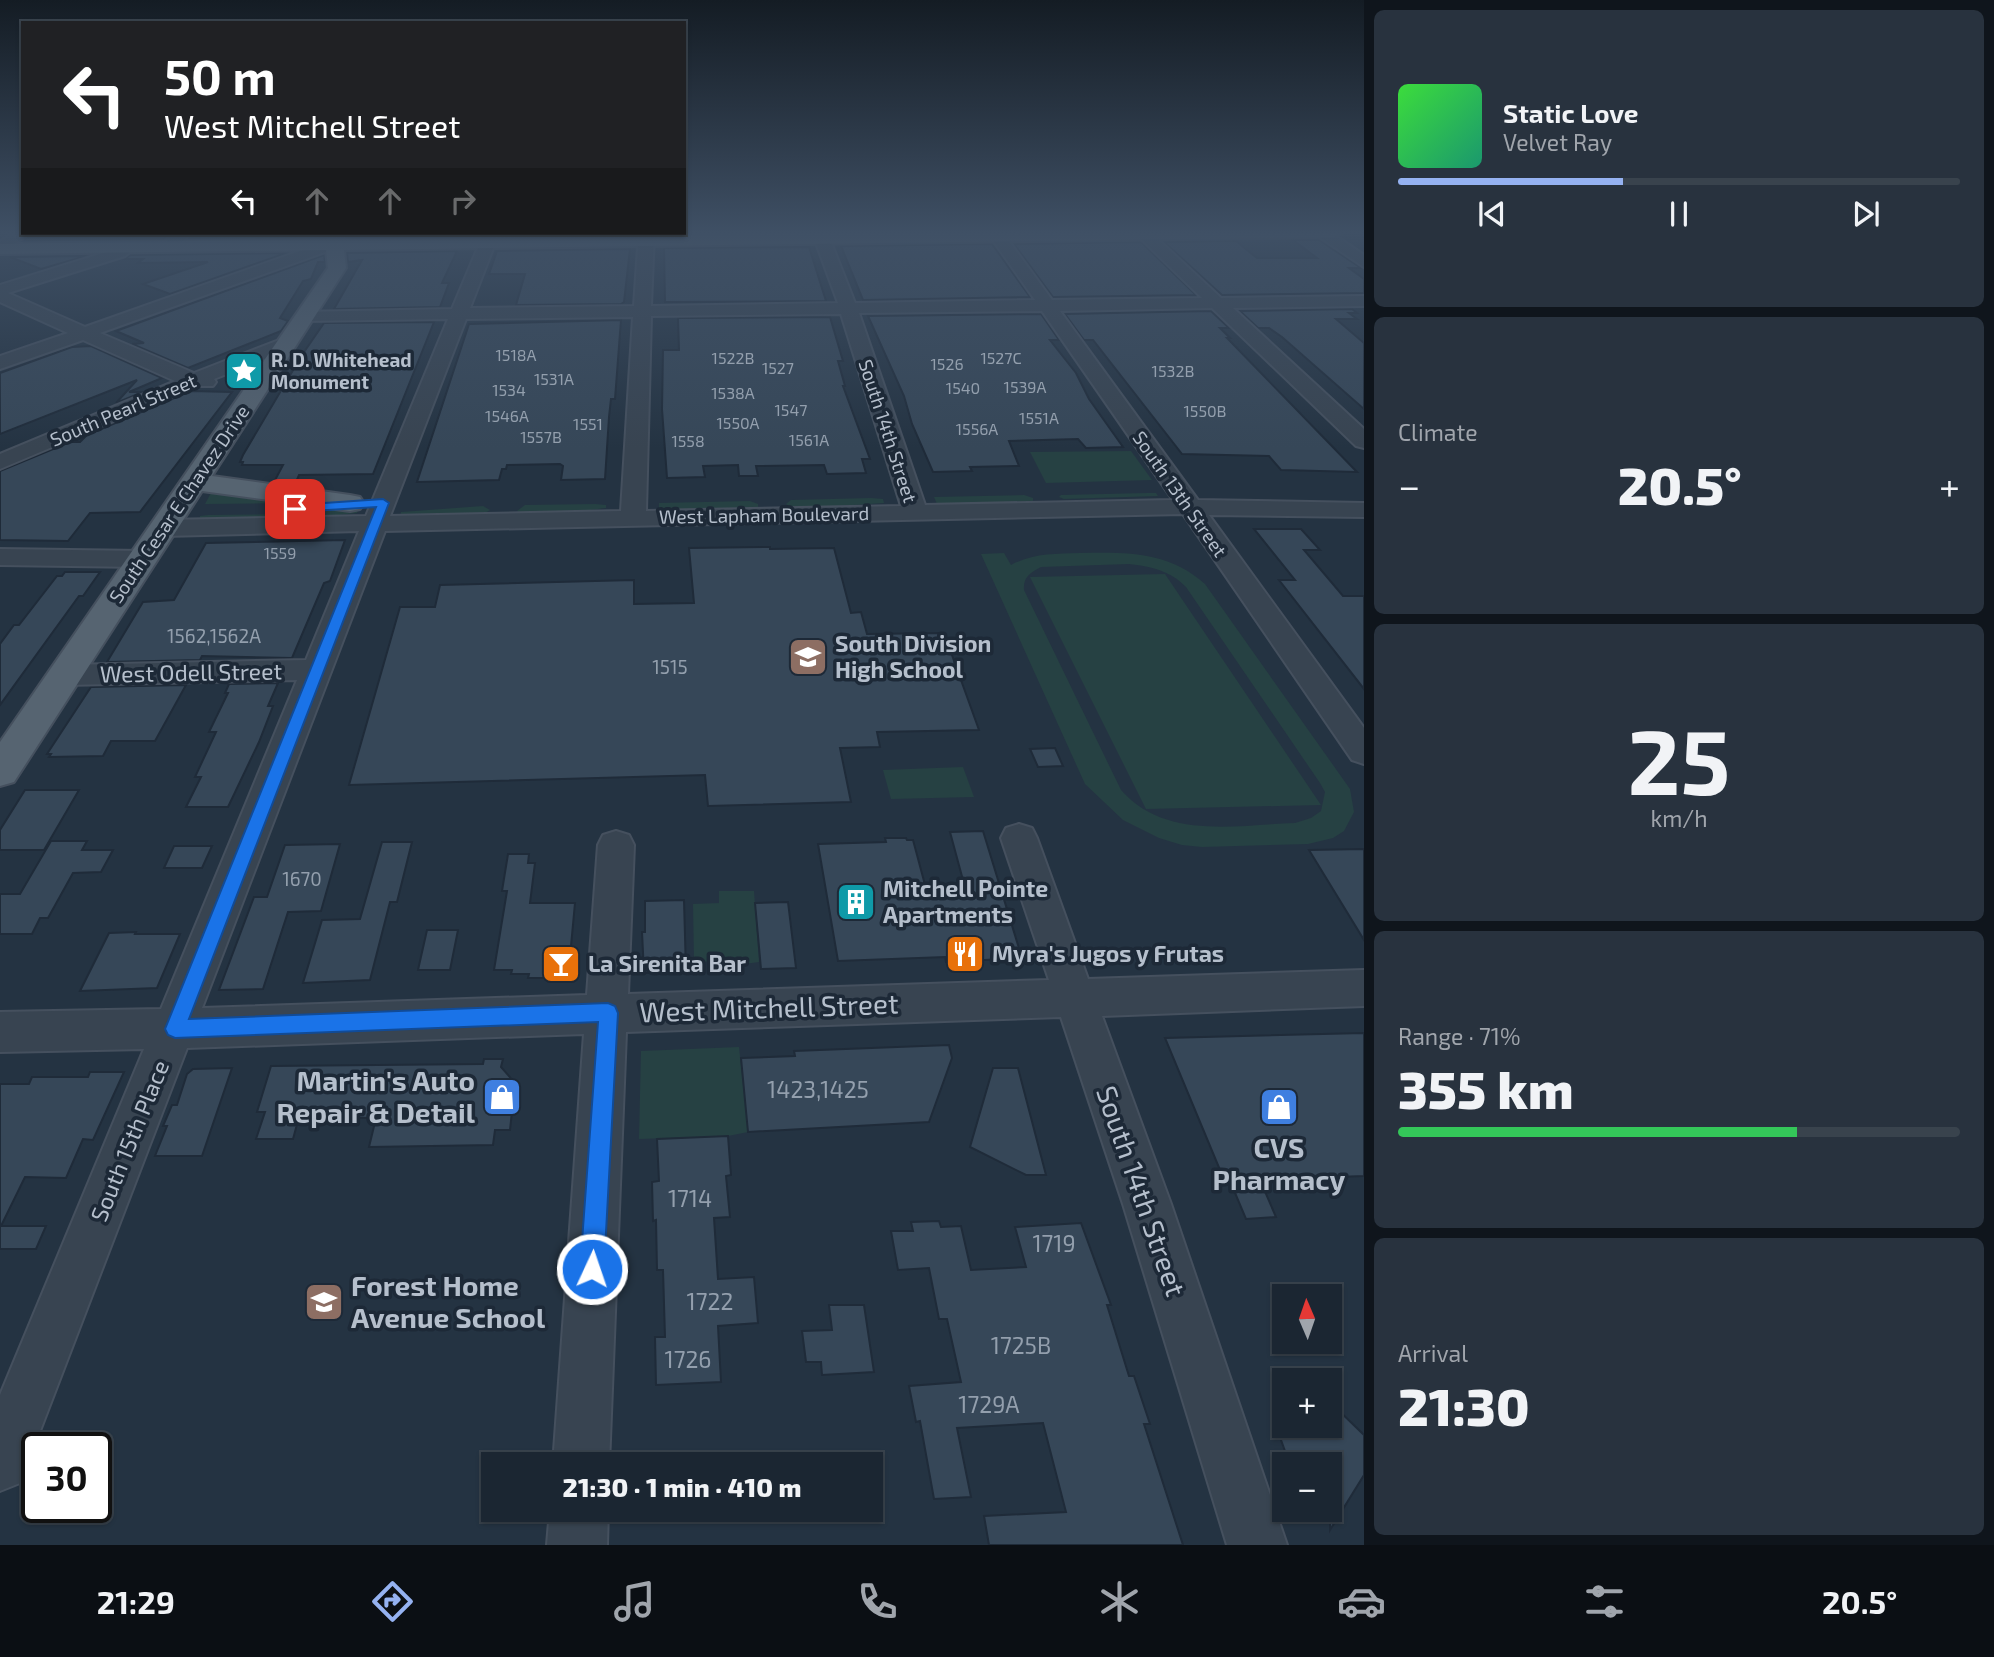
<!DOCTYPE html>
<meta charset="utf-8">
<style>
body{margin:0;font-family:"Exo 2",sans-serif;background:#28323e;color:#f1f3f6;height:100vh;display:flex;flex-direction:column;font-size:26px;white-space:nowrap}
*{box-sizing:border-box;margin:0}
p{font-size:23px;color:#a0a5ac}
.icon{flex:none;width:38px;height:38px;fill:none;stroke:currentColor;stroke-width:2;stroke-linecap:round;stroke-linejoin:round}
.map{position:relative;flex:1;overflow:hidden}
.details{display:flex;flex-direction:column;gap:10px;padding:10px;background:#0f151c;width:630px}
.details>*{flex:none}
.top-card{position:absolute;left:21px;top:21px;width:665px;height:214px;border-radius:0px;box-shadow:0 2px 5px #0004,0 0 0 2px #39434d;background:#202124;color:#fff;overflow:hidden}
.needle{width:46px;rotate:358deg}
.tools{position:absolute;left:1272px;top:1284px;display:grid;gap:14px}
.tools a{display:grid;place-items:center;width:70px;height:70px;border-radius:0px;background:#1b2632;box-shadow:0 2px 5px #0004,0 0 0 2px #39434d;font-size:35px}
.speed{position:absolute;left:21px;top:1432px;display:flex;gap:14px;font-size:35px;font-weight:700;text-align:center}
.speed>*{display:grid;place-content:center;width:91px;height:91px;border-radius:50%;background:#1b2632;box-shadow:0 2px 5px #0004,0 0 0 2px #39434d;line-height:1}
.speed .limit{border:4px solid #111;border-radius:10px;background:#fff;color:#111}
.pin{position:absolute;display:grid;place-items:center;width:60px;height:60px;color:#fff;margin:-30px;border-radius:14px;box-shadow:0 4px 10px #0006}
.me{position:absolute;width:77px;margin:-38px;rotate:3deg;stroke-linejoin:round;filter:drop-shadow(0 0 5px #0008)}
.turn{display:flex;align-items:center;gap:24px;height:147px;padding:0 28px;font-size:32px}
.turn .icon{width:91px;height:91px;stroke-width:2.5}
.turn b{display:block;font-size:49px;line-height:60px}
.lanes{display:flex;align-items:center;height:66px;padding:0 28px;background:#0003;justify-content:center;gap:35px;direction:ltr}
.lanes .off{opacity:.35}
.big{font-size:52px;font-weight:800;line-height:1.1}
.details .card{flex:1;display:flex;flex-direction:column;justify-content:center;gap:10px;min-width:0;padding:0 24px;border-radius:10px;background:#28323e}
.details .dial{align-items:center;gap:0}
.dial b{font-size:91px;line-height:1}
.song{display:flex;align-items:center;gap:21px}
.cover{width:84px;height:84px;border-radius:10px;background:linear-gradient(135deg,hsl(120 70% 55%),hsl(160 70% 35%))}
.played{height:7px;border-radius:4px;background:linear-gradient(90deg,#95b2f1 40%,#39434d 40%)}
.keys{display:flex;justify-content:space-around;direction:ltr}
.heat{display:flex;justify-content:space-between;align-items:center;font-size:38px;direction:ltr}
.charge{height:10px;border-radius:5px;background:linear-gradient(90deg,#34c759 71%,#39434d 0)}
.trip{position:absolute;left:481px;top:1452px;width:402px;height:70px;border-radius:0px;background:#1b2632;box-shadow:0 2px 5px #0004,0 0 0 2px #39434d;font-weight:800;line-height:70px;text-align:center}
.tab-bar{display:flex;height:112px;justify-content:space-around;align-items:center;background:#0b0f14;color:#a0a5ac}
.tab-bar .icon{width:49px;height:49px}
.tab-bar .active{color:#95b2f1}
.tab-bar b{font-size:32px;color:#f1f3f6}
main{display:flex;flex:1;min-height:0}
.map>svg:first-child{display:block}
</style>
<main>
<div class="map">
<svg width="1364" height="1545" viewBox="0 0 1364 1545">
<rect width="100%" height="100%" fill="#243342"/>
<g fill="#264143" fill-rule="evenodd">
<path d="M1131 451 1152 480 1046 483 1030 452Z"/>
<path d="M212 491 302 503 205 504Z"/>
<path d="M1147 493H1156L1158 496 1064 499 1059 497 1061 495Z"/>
<path d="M1024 495 1033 498V503L945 506 937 504 934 497Z"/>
<path d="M871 498 883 499 884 503 793 509 786 504 791 500Z"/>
<path d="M750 501 758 504V507L753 510H659V503Z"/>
<path d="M595 504 606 505V508C587 510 532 521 517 511L525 505Z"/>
<path d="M483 506 490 510 482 515 400 516 401 512Z"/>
<path d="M333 509 358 510 357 513 303 519 199 520 200 516 208 515 297 514Z"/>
<path d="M1004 553 1011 565C1033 553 1055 554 1080 553 1126 552 1169 551 1205 584L1350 789 1354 812 1344 831 1333 838 1308 844 1202 847 1182 845 1159 838 1123 820 1085 784 981 554ZM1129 564C1150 566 1171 571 1186 587L1320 783 1325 792 1321 811 1311 818 1295 823C1235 825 1165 840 1121 790L1024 590C1023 577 1030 573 1041 567Z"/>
<path d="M1165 574 1321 805 1146 809 1030 577Z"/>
<path d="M963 767 974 797 891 799 883 770Z"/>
<path d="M719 891H754L759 962 723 967V961L694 962 693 904 719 903Z"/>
<path d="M739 1047 748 1132 728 1136 639 1139 641 1051Z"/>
</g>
<g fill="#364758" stroke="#1f2b39" stroke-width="2">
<path d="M32 233H171L164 239 23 241Z"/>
<path d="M194 233H203V238L238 233H329L327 236 189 238Z"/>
<path d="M353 233H454L453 235 351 236Z"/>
<path d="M1293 240H1319L1361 268H1349L1364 279V293L1222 295 1164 242 1236 241 1257 258H1317Z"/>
<path d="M1141 242 1196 295 1053 297 1014 244Z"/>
<path d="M992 244 1030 297 863 300 841 246Z"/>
<path d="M809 247 826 301 665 302 664 248Z"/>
<path d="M630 249 624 302 621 304 516 305 525 274H489L497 251Z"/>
<path d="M457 251 442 283H449L440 307 334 309 362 260 348 262 347 253Z"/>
<path d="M286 253 170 294 143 284 208 262 138 263 143 259H125L130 255Z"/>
<path d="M324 255 325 262H318L311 279 303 281 280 318 288 321 281 331 188 368 132 344 144 343 116 331Z"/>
<path d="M86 256 41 269 10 257Z"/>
<path d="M1352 309 1357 313H1349L1357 319H1336L1364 343V409L1282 337 1269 328H1258L1240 311Z"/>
<path d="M1211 311 1229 328H1220L1230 338H1227L1357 472 1281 470 1269 456 1182 454 1093 340H1084L1065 314Z"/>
<path d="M1041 314 1059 340H1050L1076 373 1089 399 1123 447 1086 448 1078 439 1009 441 1019 466 970 467 972 471 933 472 912 424 904 396 868 316Z"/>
<path d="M830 317 843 361H838L845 386H843L870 459H862L866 473 827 474 824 465 756 466 758 476H739L738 465 703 466 705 477 667 478 662 409 663 350H679L678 318Z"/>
<path d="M621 320 615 399H611L609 417 605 479 561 480 563 466 560 464 507 465 506 469H502L499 480 417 482 469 324Z"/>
<path d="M434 322 373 474 299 475 296 482 279 483 274 482 283 465H242L243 462H240L243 455 302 355 324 323Z"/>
<path d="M91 346 162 378 129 392H143L116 403 137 380 0 434V373L72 347Z"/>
<path d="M191 391 232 392 140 512 90 513 68 541 0 540V471L70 442H80L87 435Z"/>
<path d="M1254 529H1301L1320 550H1304L1343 596H1364V689L1279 580H1295Z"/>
<path d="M345 540 330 581 324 583 292 658 202 656 200 660 107 662 143 602 174 600 206 543Z"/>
<path d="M770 547V549L834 548 851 613 861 612 867 634 944 633 979 730 877 732 880 747 840 748 851 802 708 806 705 775 349 785 400 607H435L440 585 634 580V604L694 603 689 548Z"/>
<path d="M65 572H100L83 596H79L0 705V644L14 625H19L57 576H62Z"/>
<path d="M278 683 268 706H273L259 742 228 807H186L201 777H195L216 732H209L228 693H225L229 684Z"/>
<path d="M186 685 155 741H111L103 756 49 757 51 754H47L91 687Z"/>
<path d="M1055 748 1063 766 1038 767 1030 749Z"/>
<path d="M25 790H79L44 850H0V830Z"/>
<path d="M983 831 1022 958 946 962 945 957 838 961 818 844 886 842 885 838H906L907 840H913L928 896 967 895 950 832Z"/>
<path d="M51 841H87L82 850H113L101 872 73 873 48 918H40L32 934H0V894H20Z"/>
<path d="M382 842H412L397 902H390L370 980 303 983 322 920 360 919Z"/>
<path d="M340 844 321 911 288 912 263 989 219 990 254 897H267L285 845Z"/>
<path d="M174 846H212L202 868H164Z"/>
<path d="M1364 849V940L1309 850Z"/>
<path d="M508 854H529L528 863H535L530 903H575L568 978H528L529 974H511L512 970H494L507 891H502Z"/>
<path d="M684 900 686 972 644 973 642 932H645V901Z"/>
<path d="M788 902 796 968 761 969 755 903Z"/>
<path d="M427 930H458L450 970H418Z"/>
<path d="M136 932 135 934H180L157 988 80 991 109 933Z"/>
<path d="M1364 1033V1176L1260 1180 1276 1217 1246 1219 1230 1181 1225 1182 1165 1038Z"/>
<path d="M949 1045 952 1058 929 1122 748 1132 741 1058 795 1056 794 1051Z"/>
<path d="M484 1059H503L501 1067 515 1083 510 1130H495L493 1145 369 1147 376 1118 299 1117 293 1139H256L265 1112H257L271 1066 483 1064Z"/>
<path d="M232 1068 202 1156H155L167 1126H163L172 1105H177L187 1074 193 1069Z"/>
<path d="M993 1068H1018L1046 1175H1026L970 1147Z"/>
<path d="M90 1072H124L93 1140 83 1139 66 1178 25 1177 1 1226H46L36 1249H0V1084H29L32 1077H88Z"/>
<path d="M728 1136 731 1175 726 1176 730 1217 714 1218 718 1279 754 1277 758 1323 718 1326 721 1382 656 1385 655 1337H665L663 1270H657L656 1220 653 1221 652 1182 659 1181 657 1139Z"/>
<path d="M939 1221 941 1227 961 1226 971 1270 1026 1267 1015 1227 1081 1223 1111 1305H1107L1129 1376H1134L1150 1424H1144L1183 1545H989L984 1516 1066 1512 1043 1423 957 1428 971 1497 934 1499 920 1421 916 1422 909 1386 961 1382 947 1319H939L929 1268 898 1270 891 1231H913L911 1222Z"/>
<path d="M829 1305H864L874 1372 822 1375 821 1362H806L802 1331 832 1330Z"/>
<path d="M1330 1402 1364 1435V1475L1330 1530V1465H1290L1276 1426H1330Z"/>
</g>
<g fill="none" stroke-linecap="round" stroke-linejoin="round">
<g stroke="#45505e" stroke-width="4">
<g id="minor">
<path d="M14 232 30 233 0 254V242Z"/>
<path d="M812 232H827L855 303 1035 300 990 236 997 232 1003 233 1052 300 1202 298 1134 232H1150L1221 298 1364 296V306L1233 308 1364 429V448L1356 446 1212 308 1060 311 1198 500 1364 503V517L1209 515 1364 728V764L1352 760 1183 514 385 531 202 1008 587 995 598 845 603 835 616 831 629 835 634 845 628 994 1049 980 1001 838 1006 828 1019 824 1032 828 1037 838 1088 979 1364 970V1006L1102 1016 1171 1204 1287 1545H1227L1123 1204 1061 1017 626 1032 609 1465H553L584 1034 187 1048 20 1483 0 1491V1395L144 1049 0 1052V1012L161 1009 297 680 65 685 54 682 50 675 54 668 65 665 306 660 359 531 164 536 155 533 151 528 155 523 164 520 366 516 448 319 305 321 299 320 296 316 299 312 452 309 484 233H499L470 308 634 306 639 233H654L651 306 838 303ZM1042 311 1173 500 925 505 859 313ZM841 314 901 506 646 511 651 316ZM633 317 621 511 390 516 466 319Z"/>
<path d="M1312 232H1330L1364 255V267Z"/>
<path d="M174 233H191L174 250H162L160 247Z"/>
<path d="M334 239 339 241 342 244 339 247 100 333 194 373 279 340H293L295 344 293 348 214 379 216 382 213 386H197L0 469V454L175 381 83 340 0 369V356L68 333 0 302V285L113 250 122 244H134L136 247 125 256 8 293 85 327Z"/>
<path d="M0 549 142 551 151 553 155 559 151 565 142 567 0 565Z"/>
<path d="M550 1510H608L607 1545H547Z"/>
</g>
</g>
<g stroke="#45505e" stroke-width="4">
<path id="major" d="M937 232H1343L1334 237 344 250 346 268 212 476 350 495 360 497 364 503 360 509 350 511 202 491 14 782 0 786V742L328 268 326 250 0 254V244L328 239 332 233H350L346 239Z"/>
</g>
<use href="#minor" fill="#384451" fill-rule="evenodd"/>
<use href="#major" fill="#566471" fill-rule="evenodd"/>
</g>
<linearGradient id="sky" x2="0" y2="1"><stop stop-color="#141c24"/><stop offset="0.52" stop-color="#3f5065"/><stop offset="1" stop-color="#3f5065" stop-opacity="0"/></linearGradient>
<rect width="1364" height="448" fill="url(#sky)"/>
<path fill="#1a73e8" stroke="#114b97" stroke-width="2" d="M383 499 389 503 189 1019 608 1003 615 1006 618 1013 604 1269 601 1278 592 1281 584 1278 580 1269 598 1022 175 1038 168 1035 165 1029 376 507 295 512 289 509 295 505Z"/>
<defs>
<g id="sight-square" transform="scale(2.0125)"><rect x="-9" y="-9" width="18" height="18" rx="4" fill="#0f9aa8" stroke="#1d2937"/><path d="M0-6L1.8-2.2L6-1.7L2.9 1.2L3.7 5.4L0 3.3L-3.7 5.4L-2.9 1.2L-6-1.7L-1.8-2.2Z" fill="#fff"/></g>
<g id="school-square" transform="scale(2.0125)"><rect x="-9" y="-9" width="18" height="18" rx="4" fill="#8d6e63" stroke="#1d2937"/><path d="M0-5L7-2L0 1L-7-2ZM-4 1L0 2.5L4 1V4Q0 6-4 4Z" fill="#fff"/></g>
<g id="building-square" transform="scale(2.0125)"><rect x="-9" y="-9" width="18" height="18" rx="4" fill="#0f9aa8" stroke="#1d2937"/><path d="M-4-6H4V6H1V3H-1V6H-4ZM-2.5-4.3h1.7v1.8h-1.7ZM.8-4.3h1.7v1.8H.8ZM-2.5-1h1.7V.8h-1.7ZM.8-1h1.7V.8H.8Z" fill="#fff"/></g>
<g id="restaurant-square" transform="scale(2.0125)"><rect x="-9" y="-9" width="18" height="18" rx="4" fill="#e8710a" stroke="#1d2937"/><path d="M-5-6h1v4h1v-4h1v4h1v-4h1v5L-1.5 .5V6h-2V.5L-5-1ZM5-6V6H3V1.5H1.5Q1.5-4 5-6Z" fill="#fff"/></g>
<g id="bar-square" transform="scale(2.0125)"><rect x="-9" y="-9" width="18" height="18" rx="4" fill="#e8710a" stroke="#1d2937"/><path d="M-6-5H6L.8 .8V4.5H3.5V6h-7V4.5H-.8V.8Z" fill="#fff"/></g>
<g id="shop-square" transform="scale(2.0125)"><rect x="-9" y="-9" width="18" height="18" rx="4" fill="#3f7fe0" stroke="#1d2937"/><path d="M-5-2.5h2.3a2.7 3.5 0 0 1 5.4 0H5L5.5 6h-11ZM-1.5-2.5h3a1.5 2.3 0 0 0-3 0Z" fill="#fff"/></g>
</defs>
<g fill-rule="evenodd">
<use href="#sight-square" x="244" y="371"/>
<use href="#school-square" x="808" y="657"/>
<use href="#building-square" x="856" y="902"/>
<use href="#restaurant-square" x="965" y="954"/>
<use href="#bar-square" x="561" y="964"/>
<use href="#shop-square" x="502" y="1097"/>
<use href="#shop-square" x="1279" y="1107"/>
<use href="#school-square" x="324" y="1302"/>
</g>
<g text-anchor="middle" stroke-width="7" stroke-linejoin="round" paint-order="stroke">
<g font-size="16" fill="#939fad">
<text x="516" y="361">1518A</text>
<text x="733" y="364">1522B</text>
<text x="1001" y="364">1527C</text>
<text x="947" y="370">1526</text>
<text x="778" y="374">1527</text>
<text x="1173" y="377">1532B</text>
<text x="554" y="385">1531A</text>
<text x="1025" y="393">1539A</text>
<text x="963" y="394">1540</text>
<text x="509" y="396">1534</text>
<text x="733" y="399">1538A</text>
<text x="791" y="416">1547</text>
<text x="1205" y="417">1550B</text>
<text x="507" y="422">1546A</text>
<text x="1039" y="424">1551A</text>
<text x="738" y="429">1550A</text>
<text x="588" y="430">1551</text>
<text x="977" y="435">1556A</text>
<text x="541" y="443">1557B</text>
<text x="809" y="446">1561A</text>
<text x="688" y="447">1558</text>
<text x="280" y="559">1559</text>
</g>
<g font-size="19" font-weight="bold" fill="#b5bfcc" stroke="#1d2937" text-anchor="start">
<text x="271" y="367">R. D. Whitehead<tspan x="271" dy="22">Monument</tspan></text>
</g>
<g font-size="19" fill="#b5bfcc" stroke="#1d2937">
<text transform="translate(123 410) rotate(-23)" y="7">South Pearl Street</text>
<text transform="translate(888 431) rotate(72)" y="7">South 14th Street</text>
<text transform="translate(1180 494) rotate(55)" y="7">South 13th Street</text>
<text transform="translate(179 504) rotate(-56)" y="7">South Cesar E Chavez Drive</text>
<text transform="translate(764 515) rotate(-1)" y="7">West Lapham Boulevard</text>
</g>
<g font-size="19" fill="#939fad">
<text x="214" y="643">1562,1562A</text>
<text x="670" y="674">1515</text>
<text x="302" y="886">1670</text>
</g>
<g font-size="23" font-weight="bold" fill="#b5bfcc" stroke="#1d2937" text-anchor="start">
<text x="835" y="652">South Division<tspan x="835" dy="26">High School</tspan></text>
<text x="883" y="897">Mitchell Pointe<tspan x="883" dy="26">Apartments</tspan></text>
<text x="992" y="962">Myra's Jugos y Frutas</text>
<text x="588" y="972">La Sirenita Bar</text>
</g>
<g font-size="23" fill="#b5bfcc" stroke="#1d2937">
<text transform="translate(191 673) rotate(-1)" y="8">West Odell Street</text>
<text transform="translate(130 1141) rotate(-68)" y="8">South 15th Place</text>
</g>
<g font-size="23" fill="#939fad">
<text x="818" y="1098">1423,1425</text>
<text x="690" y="1207">1714</text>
<text x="1054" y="1252">1719</text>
<text x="710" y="1310">1722</text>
<text x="1021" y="1354">1725B</text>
<text x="688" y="1368">1726</text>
<text x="989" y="1413">1729A</text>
</g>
<g font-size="28" fill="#b5bfcc" stroke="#1d2937">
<text transform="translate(769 1008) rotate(-2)" y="10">West Mitchell Street</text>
<text transform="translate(1141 1191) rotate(71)" y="10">South 14th Street</text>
</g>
<g font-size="28" font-weight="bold" fill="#b5bfcc" stroke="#1d2937" text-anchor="end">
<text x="475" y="1091">Martin's Auto<tspan x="475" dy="32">Repair &amp; Detail</tspan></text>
<text x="1279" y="1158" text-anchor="middle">CVS<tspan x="1279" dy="32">Pharmacy</tspan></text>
<text x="351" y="1296" text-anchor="start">Forest Home<tspan x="351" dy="32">Avenue School</tspan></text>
</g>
</g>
</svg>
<div class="tools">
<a><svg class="needle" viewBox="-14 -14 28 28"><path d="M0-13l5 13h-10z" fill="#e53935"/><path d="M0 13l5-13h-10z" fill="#a0a5ac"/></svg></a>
<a>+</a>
<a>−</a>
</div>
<div class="speed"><div class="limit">30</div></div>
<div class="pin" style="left:295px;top:509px;background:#d93025"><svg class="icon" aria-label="arrive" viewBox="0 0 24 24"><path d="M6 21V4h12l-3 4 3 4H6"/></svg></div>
<svg class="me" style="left:592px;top:1269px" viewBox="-20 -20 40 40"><circle r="17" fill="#1a73e8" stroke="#fff" stroke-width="3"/><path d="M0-11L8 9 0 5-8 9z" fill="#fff"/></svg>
<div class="trip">21:30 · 1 min · 410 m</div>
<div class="top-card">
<div class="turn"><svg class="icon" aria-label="left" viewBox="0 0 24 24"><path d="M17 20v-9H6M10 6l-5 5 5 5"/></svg><div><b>50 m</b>West Mitchell Street</div></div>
<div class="lanes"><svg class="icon" aria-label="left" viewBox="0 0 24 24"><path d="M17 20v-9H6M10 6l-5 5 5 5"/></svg><svg class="icon off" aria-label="ahead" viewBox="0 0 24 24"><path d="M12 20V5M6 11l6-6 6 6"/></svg><svg class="icon off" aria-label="ahead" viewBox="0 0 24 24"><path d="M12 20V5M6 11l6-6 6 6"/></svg><svg class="icon off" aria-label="right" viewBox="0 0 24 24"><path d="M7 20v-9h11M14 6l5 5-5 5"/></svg></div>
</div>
</div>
<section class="details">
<div class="card">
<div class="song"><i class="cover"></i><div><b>Static Love</b><p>Velvet Ray</p></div></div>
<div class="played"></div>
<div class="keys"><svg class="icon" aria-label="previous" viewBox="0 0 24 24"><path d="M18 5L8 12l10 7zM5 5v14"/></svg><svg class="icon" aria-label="pause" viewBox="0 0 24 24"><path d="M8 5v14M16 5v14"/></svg><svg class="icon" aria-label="next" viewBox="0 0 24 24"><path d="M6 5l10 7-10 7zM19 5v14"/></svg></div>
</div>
<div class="card"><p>Climate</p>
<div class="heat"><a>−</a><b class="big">20.5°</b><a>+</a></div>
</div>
<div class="card dial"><b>25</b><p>km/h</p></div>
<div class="card"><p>Range · 71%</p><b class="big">355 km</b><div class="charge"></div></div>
<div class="card"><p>Arrival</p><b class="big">21:30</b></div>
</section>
</main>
<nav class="tab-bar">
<b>21:29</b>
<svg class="icon active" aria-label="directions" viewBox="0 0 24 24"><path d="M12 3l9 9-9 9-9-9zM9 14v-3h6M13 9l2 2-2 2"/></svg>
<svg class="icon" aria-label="music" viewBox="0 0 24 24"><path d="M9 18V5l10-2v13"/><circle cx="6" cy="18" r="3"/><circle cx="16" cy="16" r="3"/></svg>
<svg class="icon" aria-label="phone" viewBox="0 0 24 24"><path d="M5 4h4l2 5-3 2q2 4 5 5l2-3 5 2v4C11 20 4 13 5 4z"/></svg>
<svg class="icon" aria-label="climate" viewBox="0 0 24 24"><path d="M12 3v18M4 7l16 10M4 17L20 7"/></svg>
<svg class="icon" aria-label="car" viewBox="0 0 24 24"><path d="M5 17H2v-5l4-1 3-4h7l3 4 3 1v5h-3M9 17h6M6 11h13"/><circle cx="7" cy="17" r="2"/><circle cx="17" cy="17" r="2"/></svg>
<svg class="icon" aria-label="filters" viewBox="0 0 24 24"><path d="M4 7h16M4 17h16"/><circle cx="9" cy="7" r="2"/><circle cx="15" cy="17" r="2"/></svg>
<b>20.5°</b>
</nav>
